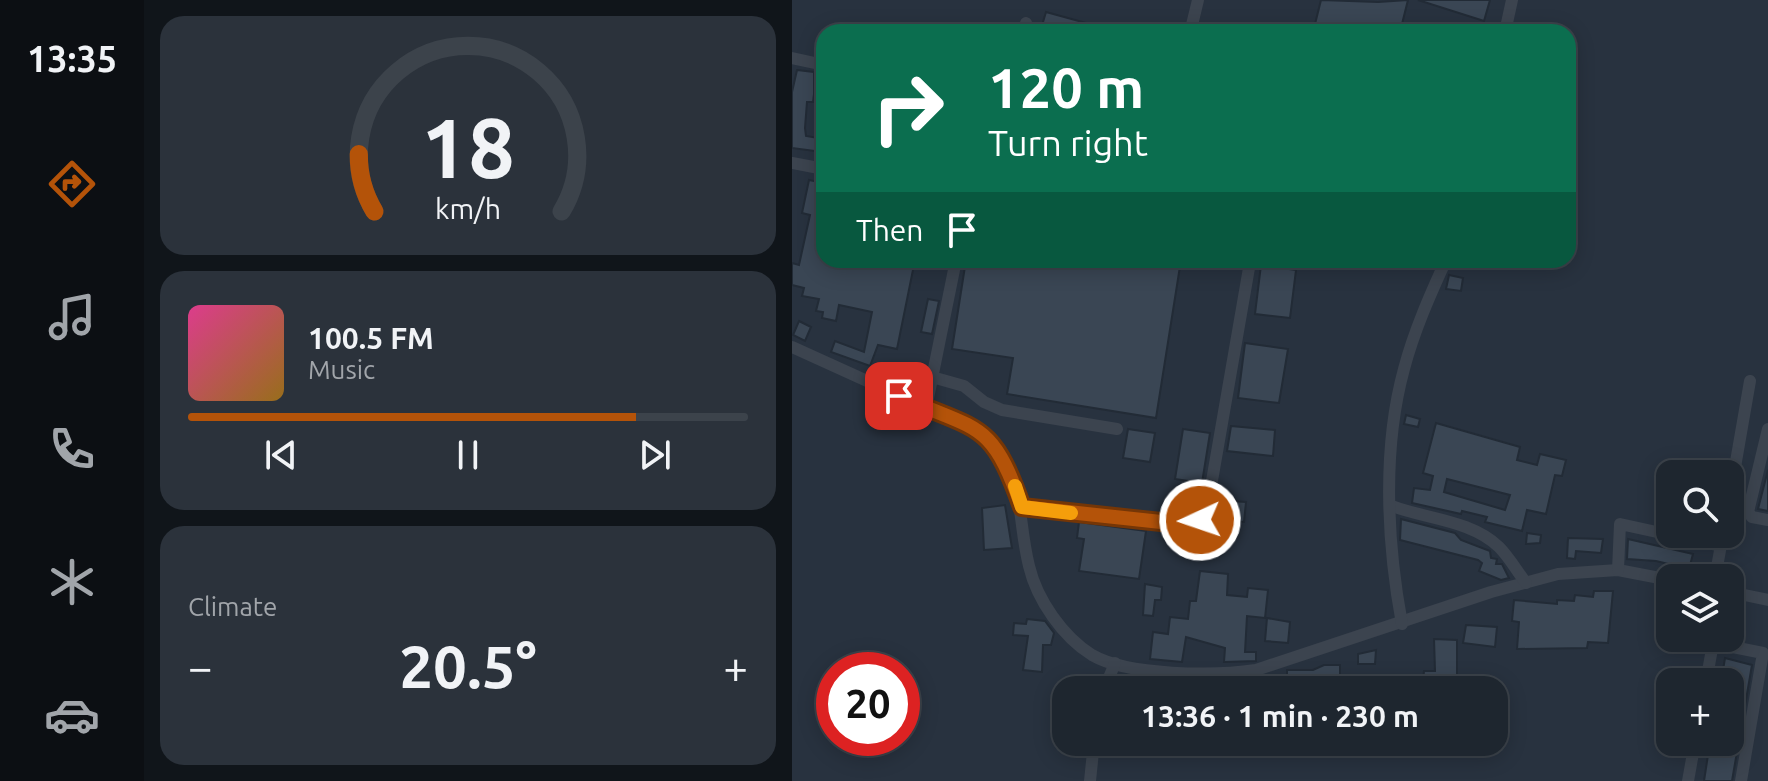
<!DOCTYPE html>
<meta charset="utf-8">
<style>
body{margin:0;font-family:Ubuntu,sans-serif;background:#2b323b;color:#f1f3f6;height:100vh;display:flex;flex-direction:column;font-size:30px;white-space:nowrap}
*{box-sizing:border-box;margin:0}
p{font-size:26px;color:#a1a5aa}
.icon{flex:none;width:44px;height:44px;fill:none;stroke:currentColor;stroke-width:2;stroke-linecap:round;stroke-linejoin:round}
.map{position:relative;flex:1;overflow:hidden}
.side{display:flex;flex-direction:column;gap:16px;padding:16px;background:#10151a;width:648px}
.side>*{flex:none}
.banner{position:absolute;left:24px;top:24px;width:760px;height:244px;border-radius:24px;box-shadow:0 4px 20px #0003,0 0 0 2px #3c434b;background:#0b6e4f;color:#fff;overflow:hidden}
.controls{position:absolute;left:864px;top:460px;display:grid;gap:16px}
.controls a{display:grid;place-items:center;width:88px;height:88px;border-radius:16px;background:#1e262f;box-shadow:0 4px 20px #0003,0 0 0 2px #3c434b;font-size:40px}
.speed{position:absolute;left:24px;top:652px;display:flex;gap:16px;font-size:40px;font-weight:700;text-align:center}
.speed>*{display:grid;place-content:center;width:104px;height:104px;border-radius:50%;background:#1e262f;box-shadow:0 4px 20px #0003,0 0 0 2px #3c434b;line-height:1}
.speed .limit{border:12px solid #d22;background:#fff;color:#111}
.pin{position:absolute;display:grid;place-items:center;width:68px;height:68px;color:#fff;margin:-34px;border-radius:16px;box-shadow:0 4px 12px #0006}
.me{position:absolute;width:88px;margin:-44px;rotate:267deg;stroke-linejoin:round;filter:drop-shadow(0 0 6px #0008)}
.turn{display:flex;align-items:center;gap:28px;height:168px;padding:0 40px;font-size:36px}
.turn .icon{width:104px;height:104px;stroke-width:2.5}
.turn b{display:block;font-size:56px;line-height:68px}
.then{display:flex;align-items:center;height:76px;padding:0 40px;background:#0003;gap:16px;font-size:30px}
.big{font-size:60px;font-weight:600;line-height:1.1}
.side .widget{flex:1;display:flex;flex-direction:column;justify-content:center;gap:12px;min-width:0;padding:0 28px;border-radius:24px;background:#2b323b}
.side .dial{align-items:center;gap:0}
.dial svg{height:208px;overflow:visible;fill:none;stroke:#3c434b;stroke-width:7;stroke-linecap:round;text-anchor:middle}
.dial text{fill:#f1f3f6;stroke:none}
.song{display:flex;align-items:center;gap:24px}
.cover{width:96px;height:96px;border-radius:12px;background:linear-gradient(135deg,hsl(330 70% 55%),hsl(40 70% 35%))}
.played{height:8px;border-radius:4px;background:linear-gradient(90deg,#b45309 80%,#3c434b 80%)}
.keys{display:flex;justify-content:space-around;direction:ltr}
.heat{display:flex;justify-content:space-between;align-items:center;font-size:44px;direction:ltr}
.trip{position:absolute;left:260px;top:676px;width:456px;height:80px;border-radius:24px;background:#1e262f;box-shadow:0 4px 20px #0003,0 0 0 2px #3c434b;font-weight:600;line-height:80px;text-align:center}
main{display:flex;flex:1;min-height:0}
.tab-bar{display:flex;flex-direction:column;width:144px;justify-content:space-around;align-items:center;background:#0c0f13;color:#a1a5aa}
.tab-bar .icon{width:56px;height:56px}
.tab-bar .on{color:#b45309}
.tab-bar b{font-size:36px;color:#f1f3f6}
.map>svg:first-child{display:block}
</style>
<main>
<nav class="tab-bar">
<b>13:35</b>
<svg class="icon on" aria-label="directions" viewBox="0 0 24 24"><path d="M12 3l9 9-9 9-9-9zM9 14v-3h6M13 9l2 2-2 2"/></svg>
<svg class="icon" aria-label="music" viewBox="0 0 24 24"><path d="M9 18V5l10-2v13"/><circle cx="6" cy="18" r="3"/><circle cx="16" cy="16" r="3"/></svg>
<svg class="icon" aria-label="phone" viewBox="0 0 24 24"><path d="M5 4h4l2 5-3 2q2 4 5 5l2-3 5 2v4C11 20 4 13 5 4z"/></svg>
<svg class="icon" aria-label="climate" viewBox="0 0 24 24"><path d="M12 3v18M4 7l16 10M4 17L20 7"/></svg>
<svg class="icon" aria-label="car" viewBox="0 0 24 24"><path d="M5 17H2v-5l4-1 3-4h7l3 4 3 1v5h-3M9 17h6M6 11h13"/><circle cx="7" cy="17" r="2"/><circle cx="17" cy="17" r="2"/></svg>
</nav>
<section class="side">
<div class="widget dial"><svg viewBox="0 0 100 80">
<path d="M14 69A42 42 0 1 1 86 69"/>
<path d="M14 69A42 42 0 0 1 8 47" stroke="#b45309"/>
<text x="50" y="56" font-size="32" font-weight="700">18</text>
<text x="50" y="72" font-size="11">km/h</text>
</svg></div>
<div class="widget">
<div class="song"><i class="cover"></i><div><b>100.5 FM</b><p>Music</p></div></div>
<div class="played"></div>
<div class="keys"><svg class="icon" aria-label="previous" viewBox="0 0 24 24"><path d="M18 5L8 12l10 7zM5 5v14"/></svg><svg class="icon" aria-label="pause" viewBox="0 0 24 24"><path d="M8 5v14M16 5v14"/></svg><svg class="icon" aria-label="next" viewBox="0 0 24 24"><path d="M6 5l10 7-10 7zM19 5v14"/></svg></div>
</div>
<div class="widget"><p>Climate</p>
<div class="heat"><a>−</a><b class="big">20.5°</b><a>+</a></div>
</div>
</section>
<div class="map">
<svg width="976" height="781" viewBox="0 0 976 781">
<rect width="100%" height="100%" fill="#28323f"/>
<g fill="#3a4654" stroke="#222b36" stroke-width="2" fill-rule="evenodd">
<path d="M529 0 586 2 616 0 608 32H521Z"/>
<path d="M626 0H698L692 21Z"/>
<path d="M254 12 316 29V32H248Z"/>
<path d="M5 70 22 72V94L21 102H15L13 128 14 136 32 139 30 152 0 148V92Z"/>
<path d="M17 180 32 183V260H123L105 349 86 345 78 366 39 352 43 341 72 352 80 312 47 305 44 321 30 318 31 312 24 311 27 299 10 296 12 288 0 285V263L7 265 18 215 10 213Z"/>
<path d="M174 260H389L364 418 215 394 221 358 160 349Z"/>
<path d="M469 265 504 270 498 318 463 314Z"/>
<path d="M657 275 671 278 669 291 654 289Z"/>
<path d="M136 299 147 301 140 334 129 332Z"/>
<path d="M7 321 19 327 13 341 1 335Z"/>
<path d="M453 343 496 349 487 403 446 398Z"/>
<path d="M614 415 628 419 626 427 612 424Z"/>
<path d="M644 423 728 447 725 460 745 465 748 454 774 460 770 476 763 475 754 514 735 510 730 531 693 522 695 517 670 511 669 514 620 503 622 488 638 490 641 476 631 473ZM655 479 718 495 713 510 652 492Z"/>
<path d="M439 426 483 430 481 456 435 451Z"/>
<path d="M336 429 363 433 358 462 331 458Z"/>
<path d="M391 429 418 433 410 483 383 479Z"/>
<path d="M976 470V511L966 509Z"/>
<path d="M426 500 454 502 452 522 423 519Z"/>
<path d="M213 505 220 548 192 550 190 508Z"/>
<path d="M609 519 663 533 669 540 698 551 699 558 705 559 704 564H710L717 578 709 580 687 571 690 563 686 560 608 540Z"/>
<path d="M287 522 354 531 347 579 287 571 292 539 285 538Z"/>
<path d="M735 533 749 535 748 543 734 544Z"/>
<path d="M776 538 811 539 809 553 784 551 783 559 775 558Z"/>
<path d="M836 539 901 554 897 569 864 561 835 559Z"/>
<path d="M408 571 436 574 435 595 455 597 456 588 476 590 473 618 455 616 453 652H464V661L432 662 433 648 394 637 390 662 358 659 361 632 376 634 378 617 396 619 398 601H404Z"/>
<path d="M353 584 370 587 369 600H363L361 616 351 615Z"/>
<path d="M802 591H821L816 643 796 642 795 648 725 649 727 622 720 621 722 600 765 604V600L782 601 783 595 801 597Z"/>
<path d="M475 618 498 622 496 643 473 641Z"/>
<path d="M235 619 253 621 262 633 259 645H251L250 672 231 670 236 636 221 635 222 623 234 624Z"/>
<path d="M674 625 705 627 703 647 671 643Z"/>
<path d="M642 639 665 640V680L631 682 632 671H643Z"/>
<path d="M584 650 583 664H566V654Z"/>
<path d="M933 658 960 665 940 781H912L918 742H938V682H929Z"/>
<path d="M532 665H548V690H512V686H495V670H521Z"/>
</g>
<g fill="none" stroke-linecap="round" stroke-linejoin="round">
<g stroke="#3c444f" stroke-width="12">
<path d="M399 29 406 0"/>
<path d="M232 32 234 23"/>
<path d="M713 32 720 0"/>
<path d="M0 58 32 65"/>
<path d="M0 163 32 169"/>
<path d="M0 347 194 435C235 482 224 513 237 566 245 600 271 637 300 655 336 676 423 676 464 670L699 592 766 574 826 570 878 580"/>
<path d="M140 377 172 386 192 402 210 410 325 429"/>
<path d="M134 408 164 260"/>
<path d="M976 429 956 512 960 517 976 520"/>
<path d="M938 496 958 381"/>
<path d="M600 506C634 519 679 520 707 547 717 557 725 571 734 583"/>
<path d="M230 507 397 525 408 520 417 498 457 268"/>
<path d="M826 570 828 524 929 546"/>
<path d="M923 578 931 534"/>
<path d="M938 592 976 600"/>
<path d="M610 624C595 543 590 449 612 369 622 331 638 295 654 260"/>
<path d="M921 643 971 653 949 781"/>
<path d="M914 682 922 638"/>
<path d="M312 690 323 663"/>
<path d="M298 781 302 742"/>
<path d="M896 781 903 742"/>
</g>
</g>
<g fill="none" stroke-linecap="round" stroke-linejoin="round">
<g stroke="#753606" stroke-width="20">
<path id="route" d="M107 396C187 432 199 419 230 507L397 525 408 520"/>
</g>
<use href="#route" stroke="#b45309" stroke-width="14"/>
<path stroke="#f59e0b" stroke-width="14" d="M223 486 230 507 279 513"/>
</g>
</svg>
<div class="controls">
<a><svg class="icon" aria-label="search" viewBox="0 0 24 24"><circle cx="10" cy="10" r="6"/><path d="M15 15l6 6"/></svg></a>
<a><svg class="icon" aria-label="layers" viewBox="0 0 24 24"><path d="M12 4l9 5-9 5-9-5zM3 14l9 5 9-5"/></svg></a>
<a>+</a>
</div>
<div class="speed"><div class="limit">20</div></div>
<div class="pin" style="left:107px;top:396px;background:#d93025"><svg class="icon" aria-label="arrive" viewBox="0 0 24 24"><path d="M6 21V4h12l-3 4 3 4H6"/></svg></div>
<svg class="me" style="left:408px;top:520px" viewBox="-20 -20 40 40"><circle r="17" fill="#b45309" stroke="#fff" stroke-width="3"/><path d="M0-11L8 9 0 5-8 9z" fill="#fff"/></svg>
<div class="trip">13:36 · 1 min · 230 m</div>
<div class="banner">
<div class="turn"><svg class="icon" aria-label="right" viewBox="0 0 24 24"><path d="M7 20v-9h11M14 6l5 5-5 5"/></svg><div><b>120 m</b>Turn right</div></div>
<div class="then">Then<svg class="icon" aria-label="arrive" viewBox="0 0 24 24"><path d="M6 21V4h12l-3 4 3 4H6"/></svg></div>
</div>
</div>
</main>
